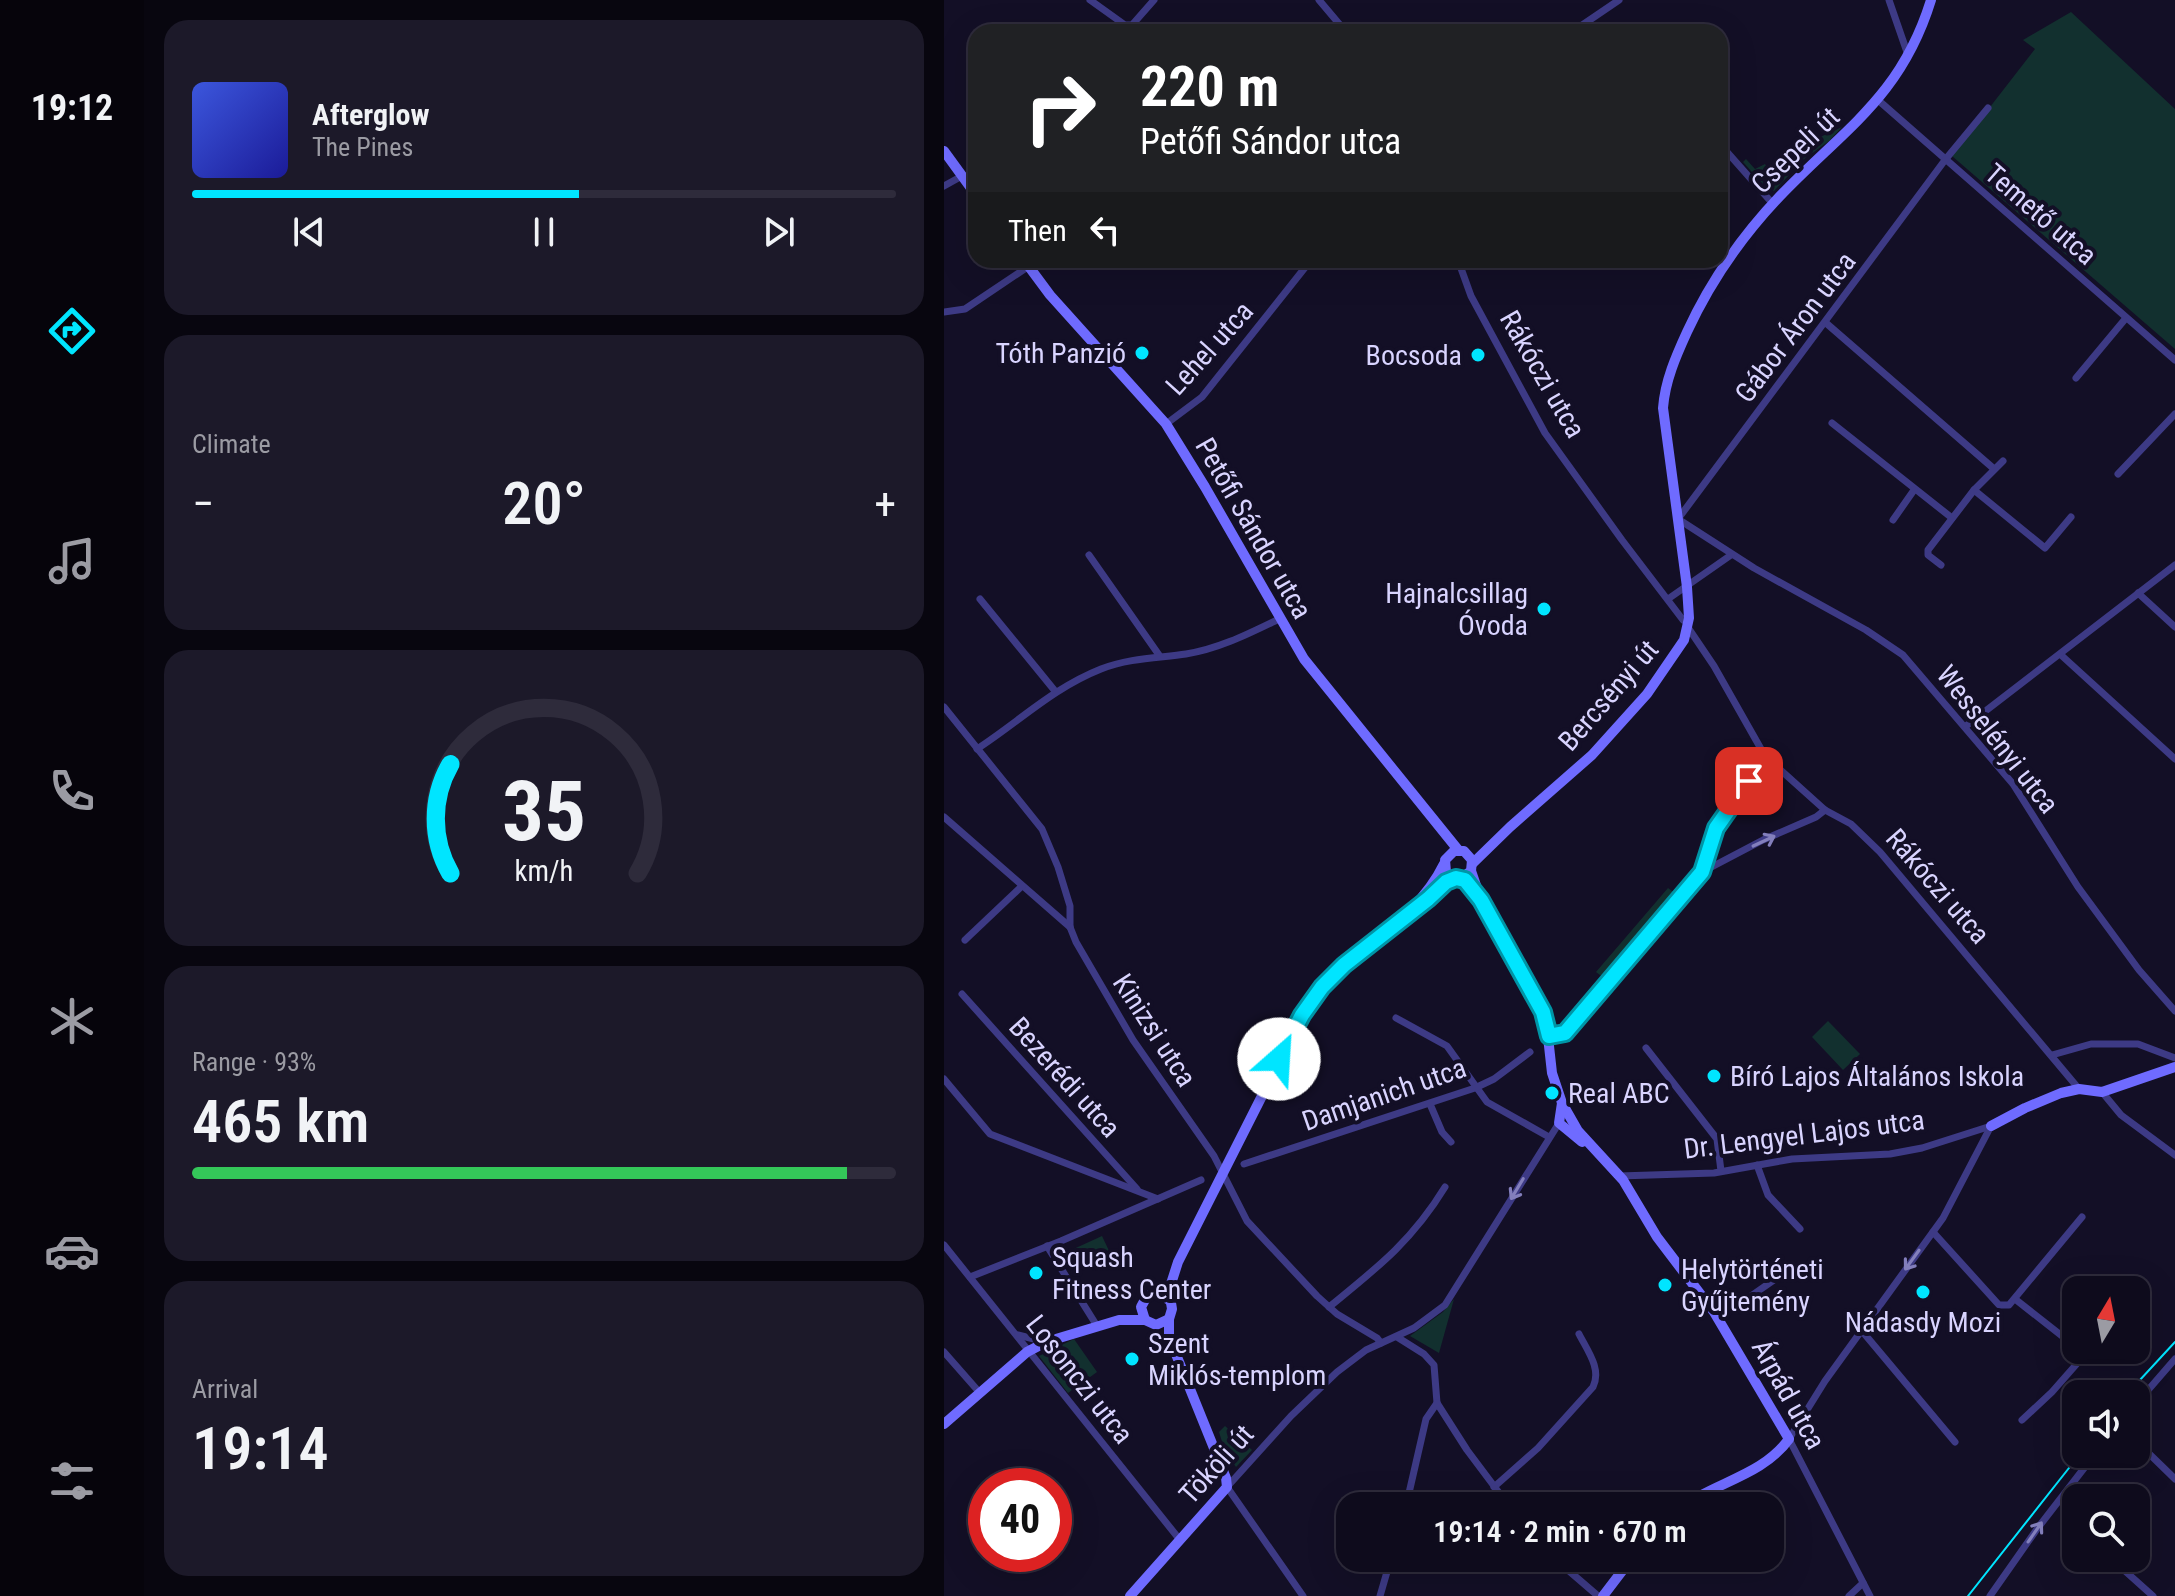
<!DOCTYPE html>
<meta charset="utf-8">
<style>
body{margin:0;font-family:"Roboto Condensed",sans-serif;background:#1c1929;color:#f1f3f6;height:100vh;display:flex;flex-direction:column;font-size:30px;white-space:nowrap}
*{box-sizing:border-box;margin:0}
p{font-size:26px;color:#9b9ba3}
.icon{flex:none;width:44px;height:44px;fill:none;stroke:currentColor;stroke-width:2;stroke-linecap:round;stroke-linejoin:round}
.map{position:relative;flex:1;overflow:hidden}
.drawer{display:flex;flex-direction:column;gap:20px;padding:20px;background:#08060f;width:800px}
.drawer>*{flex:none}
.hud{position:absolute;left:24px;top:24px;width:760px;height:244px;border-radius:24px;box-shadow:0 8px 32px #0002,0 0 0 2px #2e2b3b;background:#202124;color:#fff;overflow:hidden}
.needle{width:52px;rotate:10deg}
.tools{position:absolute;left:1118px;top:1276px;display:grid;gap:16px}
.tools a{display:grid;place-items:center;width:88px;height:88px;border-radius:16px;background:#0e0b1c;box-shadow:0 8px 32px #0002,0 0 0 2px #2e2b3b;font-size:40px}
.speed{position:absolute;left:24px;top:1468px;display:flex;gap:16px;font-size:40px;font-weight:700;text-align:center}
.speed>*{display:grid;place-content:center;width:104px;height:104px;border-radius:50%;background:#0e0b1c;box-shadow:0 8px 32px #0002,0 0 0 2px #2e2b3b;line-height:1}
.speed .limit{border:12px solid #d22;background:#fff;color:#111}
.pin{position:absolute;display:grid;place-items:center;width:68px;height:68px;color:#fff;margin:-34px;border-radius:16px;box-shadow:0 4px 12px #0006}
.me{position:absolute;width:88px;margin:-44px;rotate:26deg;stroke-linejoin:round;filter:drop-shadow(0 0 6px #0008)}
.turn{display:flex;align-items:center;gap:28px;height:168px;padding:0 40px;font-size:36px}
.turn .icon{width:104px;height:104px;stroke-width:2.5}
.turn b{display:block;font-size:56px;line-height:68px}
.then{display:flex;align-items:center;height:76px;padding:0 40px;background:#0003;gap:16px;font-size:30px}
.big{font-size:60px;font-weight:600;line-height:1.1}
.drawer .tile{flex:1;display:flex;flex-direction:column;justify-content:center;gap:12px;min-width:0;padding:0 28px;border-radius:24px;background:#1c1929}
.drawer .dial{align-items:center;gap:0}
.dial svg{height:208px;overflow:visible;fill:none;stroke:#2e2b3b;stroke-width:7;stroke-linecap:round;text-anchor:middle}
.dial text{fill:#f1f3f6;stroke:none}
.song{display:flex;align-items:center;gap:24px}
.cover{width:96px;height:96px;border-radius:12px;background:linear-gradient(135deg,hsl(230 70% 55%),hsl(240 70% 35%))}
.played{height:8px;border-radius:4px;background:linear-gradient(90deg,#00e5ff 55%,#2e2b3b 55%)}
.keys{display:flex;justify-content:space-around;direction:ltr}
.heat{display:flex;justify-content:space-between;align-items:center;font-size:44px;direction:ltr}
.charge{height:12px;border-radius:6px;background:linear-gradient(90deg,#34c759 93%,#2e2b3b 0)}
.trip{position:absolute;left:392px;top:1492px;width:448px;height:80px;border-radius:24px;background:#0e0b1c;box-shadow:0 8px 32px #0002,0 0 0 2px #2e2b3b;font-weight:600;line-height:80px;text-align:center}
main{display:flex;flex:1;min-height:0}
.tabs{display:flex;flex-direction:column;width:144px;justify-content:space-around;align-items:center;background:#06040b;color:#9b9ba3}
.tabs .icon{width:56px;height:56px}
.tabs .on{color:#00e5ff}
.tabs b{font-size:36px;color:#f1f3f6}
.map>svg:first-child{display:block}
</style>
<main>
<nav class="tabs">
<b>19:12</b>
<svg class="icon on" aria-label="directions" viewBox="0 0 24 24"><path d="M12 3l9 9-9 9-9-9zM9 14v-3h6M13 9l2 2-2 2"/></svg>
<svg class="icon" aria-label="music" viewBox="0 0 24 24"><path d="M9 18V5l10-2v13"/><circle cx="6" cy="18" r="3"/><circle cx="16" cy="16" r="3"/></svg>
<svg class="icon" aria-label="phone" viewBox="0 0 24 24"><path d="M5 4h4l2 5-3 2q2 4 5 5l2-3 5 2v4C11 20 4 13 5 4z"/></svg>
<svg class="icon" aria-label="climate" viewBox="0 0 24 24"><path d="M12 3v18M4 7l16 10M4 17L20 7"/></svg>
<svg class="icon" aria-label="car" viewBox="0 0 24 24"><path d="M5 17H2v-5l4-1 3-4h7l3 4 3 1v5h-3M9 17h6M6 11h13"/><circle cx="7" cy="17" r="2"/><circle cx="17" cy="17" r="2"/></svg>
<svg class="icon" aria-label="filters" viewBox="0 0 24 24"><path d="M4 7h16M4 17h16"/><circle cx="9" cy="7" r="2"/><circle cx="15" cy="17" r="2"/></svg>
</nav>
<section class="drawer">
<div class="tile">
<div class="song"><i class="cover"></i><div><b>Afterglow</b><p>The Pines</p></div></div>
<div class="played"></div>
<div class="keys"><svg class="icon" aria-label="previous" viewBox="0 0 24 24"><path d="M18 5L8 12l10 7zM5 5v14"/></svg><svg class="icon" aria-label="pause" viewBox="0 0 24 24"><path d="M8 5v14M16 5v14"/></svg><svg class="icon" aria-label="next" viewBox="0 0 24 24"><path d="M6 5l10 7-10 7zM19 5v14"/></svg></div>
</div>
<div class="tile"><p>Climate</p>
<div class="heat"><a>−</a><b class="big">20°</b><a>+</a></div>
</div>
<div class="tile dial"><svg viewBox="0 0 100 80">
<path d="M14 69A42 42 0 1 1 86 69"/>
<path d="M14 69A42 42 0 0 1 14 27" stroke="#00e5ff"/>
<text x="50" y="56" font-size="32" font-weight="700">35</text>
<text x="50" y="72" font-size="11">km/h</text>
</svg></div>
<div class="tile"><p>Range · 93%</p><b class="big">465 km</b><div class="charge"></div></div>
<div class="tile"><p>Arrival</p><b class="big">19:14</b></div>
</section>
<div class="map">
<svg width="1231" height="1596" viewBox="0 0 1231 1596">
<rect width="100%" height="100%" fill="#130f26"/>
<g fill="#12302f">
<path d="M1127 12 1231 109V349L1008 156 1091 49 1079 40Z"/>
<path d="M898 127 885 141 860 159 830 191 823 189 799 162 802 159 811 169 821 164 824 169 874 145 872 139Z"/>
<path d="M724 888 732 894 660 978 652 972Z"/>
<path d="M884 1021 916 1054 899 1070 868 1037Z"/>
<path d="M158 1236 167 1255 132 1271 123 1252Z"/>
<path d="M510 1299 495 1353 466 1336 499 1312Z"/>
<path d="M130 1339 153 1372 124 1393 95 1356Z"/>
<path d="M281 1426 308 1450 292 1467 281 1451 275 1432Z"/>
</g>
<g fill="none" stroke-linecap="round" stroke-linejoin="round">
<g stroke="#3d3a85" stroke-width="7">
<path d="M146 0 181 25H188L210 0"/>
<path d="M375 0 402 32"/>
<path d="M945 0 964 55"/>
<path d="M628 32 675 0"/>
<path d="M934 100 1231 360"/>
<path d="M1044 108 1001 160 734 519 810 568 922 630 959 655 1069 784 1134 887 1195 970 1231 1011"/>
<path d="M776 144 829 204"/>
<path d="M0 186 18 176"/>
<path d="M514 260 527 296 601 433 678 540 739 620"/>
<path d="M0 312 21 309 85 266"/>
<path d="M882 323 1049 468"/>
<path d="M1132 378 1182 318"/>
<path d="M888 423 1008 518"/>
<path d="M222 424 258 397 367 260"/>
<path d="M1174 474 1231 414"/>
<path d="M1030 490 1101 548 1127 517"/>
<path d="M949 520 970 490"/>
<path d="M145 555 215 655"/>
<path d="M997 565 984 555V550L1030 490 1059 461"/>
<path d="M1194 593 1231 627"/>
<path d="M36 599 111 691"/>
<path d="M724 599 787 555"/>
<path d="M743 626 770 666 821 756 881 810 907 824 936 852 1135 1089"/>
<path d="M1117 655 1231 759"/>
<path d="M0 707 98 829 114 867 126 906V927L132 942 189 1040 270 1156 303 1221 373 1296 393 1314 433 1338 437 1343"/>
<path d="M1022 726 1231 565"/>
<path d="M33 749C76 721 109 688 157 669 185 658 214 658 242 654 275 649 306 633 335 619"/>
<path d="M0 817 126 927"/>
<path d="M758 872 819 840 872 817 881 810"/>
<path d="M21 940 78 886"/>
<path d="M18 994 193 1189"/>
<path d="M452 1018 503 1046 543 1102 605 1137"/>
<path d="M605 1036 621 1033 758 872 772 828 821 756"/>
<path d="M702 1048 773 1139 777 1171"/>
<path d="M1108 1055 1147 1044H1194L1231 1058"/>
<path d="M0 1079 46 1134 214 1199"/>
<path d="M1158 1092 1177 1115 1231 1155"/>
<path d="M486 1104 498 1132 507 1142"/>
<path d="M300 1164 531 1088 550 1079 586 1052"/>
<path d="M813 1165 824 1195 856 1229"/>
<path d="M675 1176 770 1173 848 1159 946 1154 978 1148 1047 1126"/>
<path d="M989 1232 1055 1305H1065L1138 1217"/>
<path d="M0 1245 236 1540"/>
<path d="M103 1246 153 1326"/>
<path d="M26 1277 117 1241 257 1180"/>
<path d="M1181 1290 1189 1279"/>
<path d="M1071 1299 1132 1347"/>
<path d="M385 1307C433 1268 468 1241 501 1187"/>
<path d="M774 1319 840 1273"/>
<path d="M918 1331 1011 1442"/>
<path d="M74 1335 102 1342"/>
<path d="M453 1337 480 1354 490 1365 493 1403 523 1450 565 1506"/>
<path d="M0 1352 36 1393"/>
<path d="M1192 1404 1231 1359"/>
<path d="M1078 1420 1108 1392 1137 1359 1136 1350"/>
<path d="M1192 1441 1231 1479"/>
<path d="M550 1487 594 1448 649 1387C658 1369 643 1350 635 1334"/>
<path d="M462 1506 482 1419 493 1403"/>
<path d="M610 1558 654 1596"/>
<path d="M1171 1562 1209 1596"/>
<path d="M359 1596 283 1487 347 1416 393 1372 422 1350 470 1328 501 1305 615 1123"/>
<path d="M436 1596 447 1558"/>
<path d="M905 1596 919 1583"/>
<path d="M926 1596 845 1439 881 1381 999 1218 1047 1126"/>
<path d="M1046 1596 1093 1529 1151 1454"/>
</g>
<g stroke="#6f6bff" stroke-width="10">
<path d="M0 151 32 195"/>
<path d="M80 260 106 295 222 424 261 487 360 659 515 851"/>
<path d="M528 864 566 827 648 755 703 694 740 640 745 618 743 587 719 408C721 381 732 356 743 332 766 282 798 236 836 196 901 128 957 97 987 0"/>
<path d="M527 871 537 900 602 1019 608 1073 618 1103 634 1131 679 1180 713 1237 770 1312 845 1439C819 1475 773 1482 739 1506"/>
<path d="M517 878 527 871 528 860 520 851H510L501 860 502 872C510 881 520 877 528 887"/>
<path d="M618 1103 615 1123 638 1142"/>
<path d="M1047 1126 1081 1108 1117 1093 1135 1089 1158 1092 1231 1067"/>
<path d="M201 1320 197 1307 203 1296 213 1293 225 1300"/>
<path d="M0 1424 83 1352 102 1342 175 1320H201L212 1325 225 1319"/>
<path d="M186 1596 283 1487 282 1478 225 1337V1319L228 1309 225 1290 234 1262 364 1005C404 952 471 924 500 864"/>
<path d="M659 1596 688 1558"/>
</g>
<g stroke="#00e5ff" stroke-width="2">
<path d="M1183 1394 1231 1342"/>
<path d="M1024 1596 1136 1454"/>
</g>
</g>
<defs><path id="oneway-shaft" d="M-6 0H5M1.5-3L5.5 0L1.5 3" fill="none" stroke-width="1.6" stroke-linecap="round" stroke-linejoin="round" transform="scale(2)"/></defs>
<g stroke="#837fbc">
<use href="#oneway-shaft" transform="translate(820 841) rotate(-25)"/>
<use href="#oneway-shaft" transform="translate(573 1189) rotate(121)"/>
<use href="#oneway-shaft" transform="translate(968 1260) rotate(126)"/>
<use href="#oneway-shaft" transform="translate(1091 1532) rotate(-55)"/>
</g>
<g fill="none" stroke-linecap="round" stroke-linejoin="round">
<g stroke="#0095a6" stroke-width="20">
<path id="route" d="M335 1059 358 1015 378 987 400 965 484 899 502 882 512 878 521 880 537 900 599 1012 605 1036 621 1033 758 872 772 828 805 781"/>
</g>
<use href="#route" stroke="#00e5ff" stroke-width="14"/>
</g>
<g fill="#00e5ff" stroke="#130f26" stroke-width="3">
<circle cx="198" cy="353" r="8"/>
<circle cx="534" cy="355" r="8"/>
<circle cx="600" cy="609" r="8"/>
<circle cx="770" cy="1076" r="8"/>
<circle cx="608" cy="1093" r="8"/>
<circle cx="92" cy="1273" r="8"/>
<circle cx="721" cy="1285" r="8"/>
<circle cx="979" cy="1292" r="8"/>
<circle cx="188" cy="1359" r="8"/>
</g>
<g text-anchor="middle" stroke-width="8" stroke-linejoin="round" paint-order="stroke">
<g font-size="28" fill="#d9d4ff" stroke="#130f26">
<text transform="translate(851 150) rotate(-44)" y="10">Csepeli út</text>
<text transform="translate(1097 214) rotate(41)" y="10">Temető utca</text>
<text transform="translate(851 327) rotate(-53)" y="10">Gábor Áron utca</text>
<text transform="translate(265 348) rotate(-48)" y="10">Lehel utca</text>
<text transform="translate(599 374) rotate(60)" y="10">Rákóczi utca</text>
<text transform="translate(310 528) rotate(60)" y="10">Petőfi Sándor utca</text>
<text transform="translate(664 695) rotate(-49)" y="10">Bercsényi út</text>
<text transform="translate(1054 739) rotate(52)" y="10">Wesselényi utca</text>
<text transform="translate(994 886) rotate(49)" y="10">Rákóczi utca</text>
<text transform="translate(211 1030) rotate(57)" y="10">Kinizsi utca</text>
<text transform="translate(121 1077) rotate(48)" y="10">Bezerédi utca</text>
<text transform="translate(440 1094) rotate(-19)" y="10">Damjanich utca</text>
<text transform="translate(860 1134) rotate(-7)" y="10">Dr. Lengyel Lajos utca</text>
<text transform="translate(136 1379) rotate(52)" y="10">Losonczi utca</text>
<text transform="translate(845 1394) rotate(61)" y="10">Árpád utca</text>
<text transform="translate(272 1464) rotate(-48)" y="10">Tököli út</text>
</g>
<g font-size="28" fill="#d9d4ff" stroke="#130f26" text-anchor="start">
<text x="182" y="363" text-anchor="end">Tóth Panzió</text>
<text x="518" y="365" text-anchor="end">Bocsoda</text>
<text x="584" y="603" text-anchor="end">Hajnalcsillag<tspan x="584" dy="32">Óvoda</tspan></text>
<text x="786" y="1086">Bíró Lajos Általános Iskola</text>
<text x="624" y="1103">Real ABC</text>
<text x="108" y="1267">Squash<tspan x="108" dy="32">Fitness Center</tspan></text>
<text x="737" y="1279">Helytörténeti<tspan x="737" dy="32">Gyűjtemény</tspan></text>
<text x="979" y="1332" text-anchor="middle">Nádasdy Mozi</text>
<text x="204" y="1353">Szent<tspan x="204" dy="32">Miklós-templom</tspan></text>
</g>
</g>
</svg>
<div class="tools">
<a><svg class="needle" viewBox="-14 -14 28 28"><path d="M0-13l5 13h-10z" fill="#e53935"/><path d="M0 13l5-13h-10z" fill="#9b9ba3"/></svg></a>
<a><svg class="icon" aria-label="sound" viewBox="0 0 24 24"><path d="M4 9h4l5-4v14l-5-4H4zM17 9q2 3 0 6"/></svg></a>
<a><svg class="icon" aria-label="search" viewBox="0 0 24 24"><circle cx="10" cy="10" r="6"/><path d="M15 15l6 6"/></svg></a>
</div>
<div class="speed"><div class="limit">40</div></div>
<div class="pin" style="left:805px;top:781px;background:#d93025"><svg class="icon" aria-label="arrive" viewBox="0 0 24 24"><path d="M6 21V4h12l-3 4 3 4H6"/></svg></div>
<svg class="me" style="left:335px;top:1059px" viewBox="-20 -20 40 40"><circle r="19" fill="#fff"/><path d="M0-13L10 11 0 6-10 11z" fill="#00e5ff"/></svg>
<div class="trip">19:14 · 2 min · 670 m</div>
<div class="hud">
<div class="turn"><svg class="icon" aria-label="right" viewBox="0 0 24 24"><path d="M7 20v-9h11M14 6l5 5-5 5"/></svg><div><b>220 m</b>Petőfi Sándor utca</div></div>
<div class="then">Then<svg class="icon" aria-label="left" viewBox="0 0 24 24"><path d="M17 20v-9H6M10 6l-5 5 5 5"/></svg></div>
</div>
</div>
</main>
